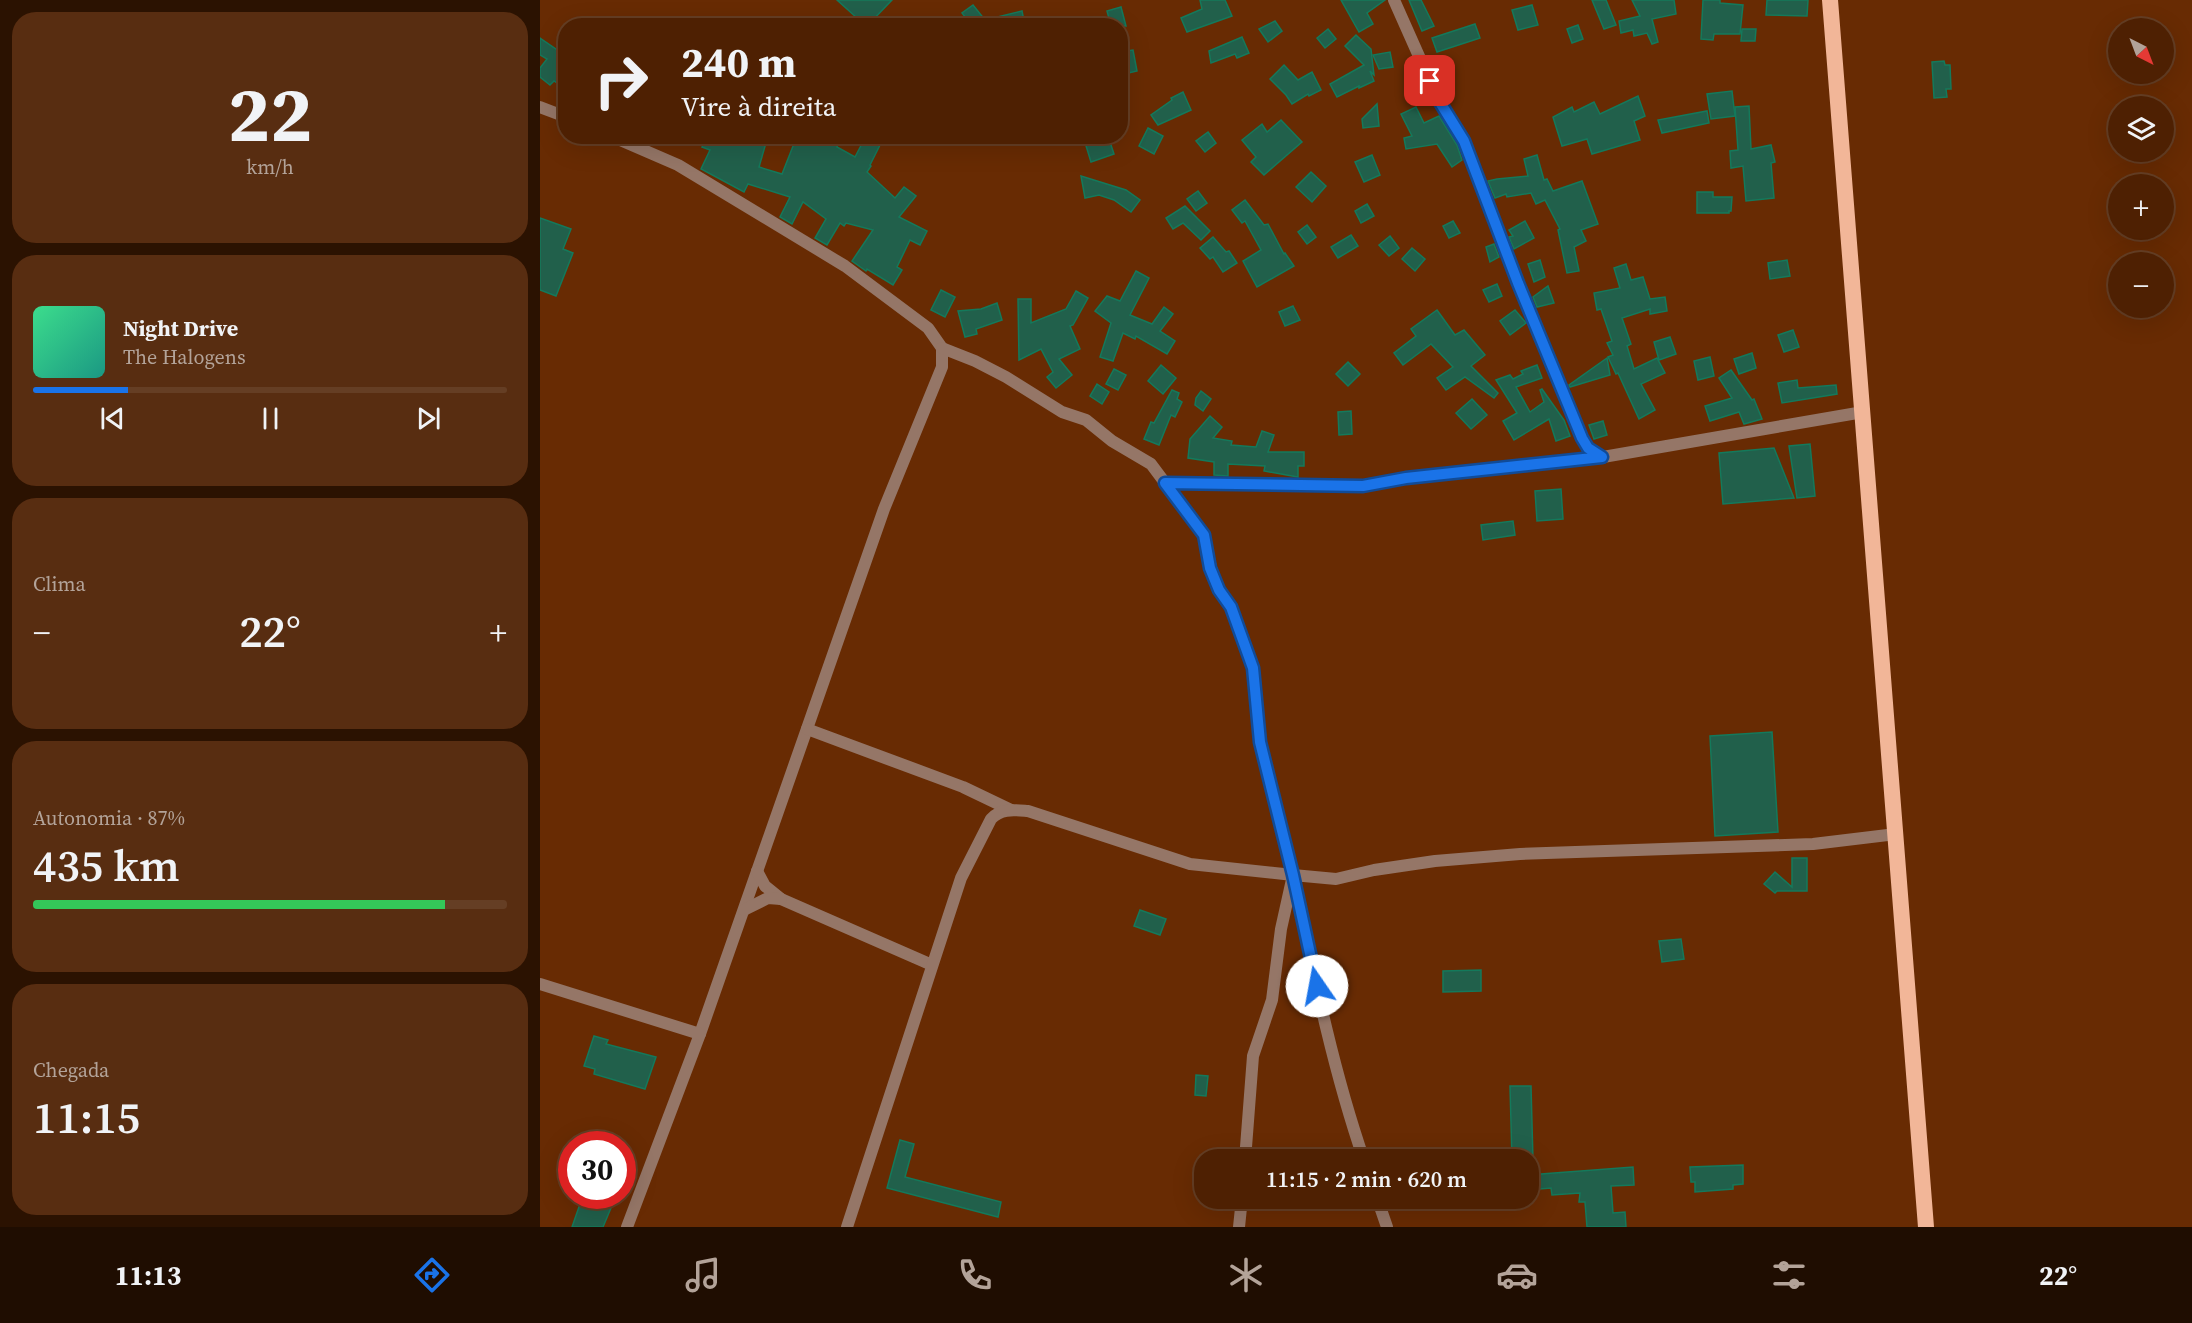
<!DOCTYPE html>
<html lang="pt">
<meta charset="utf-8">
<style>
body{margin:0;font-family:"Source Serif 4",serif;background:#582d11;color:#f1f3f6;height:100vh;display:flex;flex-direction:column;font-size:22px;white-space:nowrap}
*{box-sizing:border-box;margin:0}
p{font-size:20px;color:#b3a399}
.icon{flex:none;width:33px;height:33px;fill:none;stroke:currentColor;stroke-width:2;stroke-linecap:round;stroke-linejoin:round}
.map{position:relative;flex:1;overflow:hidden}
.details{display:flex;flex-direction:column;gap:12px;padding:12px;background:#2b1201;width:540px}
.details>*{flex:none}
.banner{position:absolute;left:18px;top:18px;width:570px;height:126px;border-radius:24px;box-shadow:0 6px 24px #0002,0 0 0 2px #653e24;background:#4e2002;color:#f1f3f6;overflow:hidden}
.needle{width:39px;rotate:138deg}
.buttons{position:absolute;left:1568px;top:18px;display:grid;gap:12px}
.buttons a{display:grid;place-items:center;width:66px;height:66px;border-radius:50%;background:#4e2002;box-shadow:0 6px 24px #0002,0 0 0 2px #653e24;font-size:30px}
.speed{position:absolute;left:18px;top:1131px;display:flex;gap:12px;font-size:30px;font-weight:700;text-align:center}
.speed>*{display:grid;place-content:center;width:78px;height:78px;border-radius:50%;background:#4e2002;box-shadow:0 6px 24px #0002,0 0 0 2px #653e24;line-height:1}
.speed .limit{border:9px solid #d22;background:#fff;color:#111}
.pin{position:absolute;display:grid;place-items:center;width:51px;height:51px;color:#fff;margin:-26px;border-radius:12px;box-shadow:0 3px 9px #0006}
.me{position:absolute;width:66px;margin:-33px;rotate:348deg;stroke-linejoin:round;filter:drop-shadow(0 0 4px #0008)}
.turn{display:flex;align-items:center;gap:21px;height:126px;padding:0 24px;font-size:27px}
.turn .icon{width:78px;height:78px;stroke-width:2.5}
.turn b{display:block;font-size:42px;line-height:51px}
.big{font-size:45px;font-weight:600;line-height:1.1}
.details .widget{flex:1;display:flex;flex-direction:column;justify-content:center;gap:9px;min-width:0;padding:0 21px;border-radius:24px;background:#582d11}
.details .dial{align-items:center;gap:0}
.dial b{font-size:78px;line-height:1}
.song{display:flex;align-items:center;gap:18px}
.cover{width:72px;height:72px;border-radius:9px;background:linear-gradient(135deg,hsl(150 70% 55%),hsl(170 70% 35%))}
.played{height:6px;border-radius:3px;background:linear-gradient(90deg,#1a73e8 20%,#653e24 20%)}
.keys{display:flex;justify-content:space-around;direction:ltr}
.heat{display:flex;justify-content:space-between;align-items:center;font-size:33px;direction:ltr}
.charge{height:9px;border-radius:4px;background:linear-gradient(90deg,#34c759 87%,#653e24 0)}
.trip{position:absolute;left:654px;top:1149px;width:345px;height:60px;border-radius:24px;background:#4e2002;box-shadow:0 6px 24px #0002,0 0 0 2px #653e24;font-weight:600;line-height:60px;text-align:center}
.tab-bar{display:flex;height:96px;justify-content:space-around;align-items:center;background:#1f0d01;color:#b3a399}
.tab-bar .icon{width:42px;height:42px}
.tab-bar .on{color:#1a73e8}
.tab-bar b{font-size:27px;color:#f1f3f6}
main{display:flex;flex:1;min-height:0}
.map>svg:first-child{display:block}
</style>
<main>
<section class="details">
<div class="widget dial"><b>22</b><p>km/h</p></div>
<div class="widget">
<div class="song"><i class="cover"></i><div><b>Night Drive</b><p>The Halogens</p></div></div>
<div class="played"></div>
<div class="keys"><svg class="icon" aria-label="previous" viewBox="0 0 24 24"><path d="M18 5L8 12l10 7zM5 5v14"/></svg><svg class="icon" aria-label="pause" viewBox="0 0 24 24"><path d="M8 5v14M16 5v14"/></svg><svg class="icon" aria-label="next" viewBox="0 0 24 24"><path d="M6 5l10 7-10 7zM19 5v14"/></svg></div>
</div>
<div class="widget"><p>Clima</p>
<div class="heat"><a>−</a><b class="big">22°</b><a>+</a></div>
</div>
<div class="widget"><p>Autonomia · 87%</p><b class="big">435 km</b><div class="charge"></div></div>
<div class="widget"><p>Chegada</p><b class="big">11:15</b></div>
</section>
<div class="map">
<svg width="1652" height="1227" viewBox="0 0 1652 1227">
<rect width="100%" height="100%" fill="#682b03"/>
<g fill="#21604b" stroke="#14795b" stroke-width="1.5">
<path d="M297 0H352L327 26H311L317 18Z"/>
<path d="M660 0H685L692 16 647 32 641 18 662 9Z"/>
<path d="M801 0H845L827 13 833 24 819 32Z"/>
<path d="M869 0H881L894 26 882 31Z"/>
<path d="M1052 0H1066L1076 25 1064 29Z"/>
<path d="M1092 0H1134L1136 14 1112 19 1118 42 1112 44 1107 33 1094 36 1093 30 1081 33 1079 21 1100 16Z"/>
<path d="M1163 0H1180V3L1203 5 1200 34H1174L1173 40 1161 39Z"/>
<path d="M1227 0H1268L1267 16 1226 15Z"/>
<path d="M433 5 445 20 482 11 485 26H432L422 13Z"/>
<path d="M992 5 998 25 978 30 972 10Z"/>
<path d="M581 7 586 26H571L567 11Z"/>
<path d="M735 21 742 31 728 42 719 29Z"/>
<path d="M935 24 940 38 897 52 892 38Z"/>
<path d="M1038 25 1043 39 1032 43 1027 29Z"/>
<path d="M788 29 796 39 785 48 777 38Z"/>
<path d="M1202 29H1216L1215 41H1201Z"/>
<path d="M816 35 831 49 834 75 830 71 834 81 819 88V86L797 97 790 84 824 65 805 46Z"/>
<path d="M702 37 709 53 697 58 695 54 671 63 669 51Z"/>
<path d="M0 38 26 56V89L14 81 10 85 0 77V68L7 59 0 55Z"/>
<path d="M593 50 597 71 580 75V52Z"/>
<path d="M850 52 853 67 839 69 833 55Z"/>
<path d="M1404 61 1405 65H1410L1411 89H1406L1407 97 1394 98 1392 62Z"/>
<path d="M744 65 758 80 772 72 781 90 769 96 768 94 752 104 746 95 730 79Z"/>
<path d="M1192 91 1195 116 1171 119 1167 94Z"/>
<path d="M643 92 651 110 618 125 611 115 632 100 631 98Z"/>
<path d="M1098 96 1105 116 1094 121 1100 140 1052 154 1047 139 1022 146 1013 117 1032 107 1034 112 1054 102 1060 114Z"/>
<path d="M837 104 839 126 823 128 822 119Z"/>
<path d="M1209 106 1211 149 1231 145 1235 162 1231 163 1234 198 1206 201 1203 166 1191 168 1190 151 1198 150 1195 107Z"/>
<path d="M876 107 884 123 899 116 917 145 922 160 912 167 897 144 866 149 864 138 872 136 861 114Z"/>
<path d="M1167 111 1169 123 1122 133 1118 120Z"/>
<path d="M741 120 762 142 724 175 711 162 716 157 702 140 722 124 727 132Z"/>
<path d="M608 128 623 136 614 154 599 146Z"/>
<path d="M668 132 676 143 665 152 656 141Z"/>
<path d="M167 136H228L219 167 242 174 257 136H299L297 147 315 157 326 136 341 143 330 165 331 166 327 172 355 198 364 187 376 196 359 217 387 231 380 245 370 240 357 267 362 270 353 285 327 269 326 271 312 261 333 230 306 223 304 226 300 223 287 245 275 238 286 219 263 202 252 224 240 217 250 197 208 184 204 192 161 169 170 150 162 147Z"/>
<path d="M543 136H568L574 154 551 162Z"/>
<path d="M832 155 840 175 824 182 815 162Z"/>
<path d="M997 155 1004 180 1007 179 1013 191 1042 181 1058 224 1041 230 1046 241 1034 247 1039 271 1027 273 1018 230 1020 229 1005 200 996 204 991 193 967 197 966 194 955 198 948 181 957 179 988 176 984 159Z"/>
<path d="M771 172 786 186 772 202 756 187Z"/>
<path d="M541 176 586 190 600 200 591 212 574 200 559 195 545 198Z"/>
<path d="M658 191 667 203 656 211 647 199Z"/>
<path d="M1157 192H1173V197H1192L1191 211H1189V213H1157Z"/>
<path d="M705 200 724 225 728 224 744 254 745 253 754 266 717 287 703 261 721 250 705 221 702 223 692 210Z"/>
<path d="M827 204 834 216 821 223 815 211Z"/>
<path d="M645 206 670 231 661 240 643 223 633 229 626 218Z"/>
<path d="M0 218 31 229 23 249 33 253 16 296 0 290Z"/>
<path d="M913 221 920 233 909 238 903 226Z"/>
<path d="M985 221 994 238 974 249 969 237 973 236 969 230Z"/>
<path d="M767 225 776 237 767 244 758 232Z"/>
<path d="M811 235 818 246 798 258 791 247Z"/>
<path d="M850 236 859 248 849 256 839 245Z"/>
<path d="M673 237 686 252 689 251 697 263 683 272 673 257 670 259 660 248Z"/>
<path d="M954 244 959 257 950 262 946 247Z"/>
<path d="M872 248 885 259 875 271 862 259Z"/>
<path d="M1000 260 1005 277 994 282 988 264Z"/>
<path d="M1247 260 1250 276 1230 279 1228 263Z"/>
<path d="M1086 264 1091 280 1103 277 1110 299 1125 297 1127 311 1110 314V309L1082 318 1091 344 1087 346 1094 369 1117 358 1125 373 1101 384 1115 410 1099 419 1078 373 1076 374 1068 357 1073 355 1067 343 1072 341 1061 309 1057 310 1054 293 1080 288 1074 268Z"/>
<path d="M596 271 609 278 590 315 612 324 624 307 633 314 620 331 635 341 627 354 596 336 595 339 583 333 573 361 560 357 571 323 555 311 567 296 580 301Z"/>
<path d="M957 284 962 296 949 302 943 290Z"/>
<path d="M1008 286 1014 303 997 307 993 297Z"/>
<path d="M401 290 415 297 405 317 391 310Z"/>
<path d="M536 291 548 298 533 325 530 326 540 349 519 359 532 375 516 388 507 377 513 372 501 349 479 360 478 299H491V323L526 309Z"/>
<path d="M457 303 462 320 436 329 437 334 425 337 418 311 441 309Z"/>
<path d="M753 306 760 320 745 326 739 312Z"/>
<path d="M897 310 915 335 924 330 945 355 931 366 958 393 954 398 925 377 906 390 897 378 913 367 891 344 863 365 854 353 876 336 871 329Z"/>
<path d="M975 310 986 323 970 335 960 321Z"/>
<path d="M1253 330 1259 347 1244 352 1238 335Z"/>
<path d="M1130 337 1136 354 1119 360 1114 342Z"/>
<path d="M1212 353 1216 368 1199 374 1194 359Z"/>
<path d="M1170 357 1174 376 1158 380 1154 361Z"/>
<path d="M1067 358 1070 375 1030 387 1029 385Z"/>
<path d="M808 362 820 374 808 386 796 374Z"/>
<path d="M621 365 636 378 623 394 608 381Z"/>
<path d="M997 365 1002 378 976 387 990 412 1004 402 1000 390 1002 389 1024 420 1030 436 1016 441 1009 419 974 440 963 421 977 413 956 380 970 375 973 379 983 374 981 371Z"/>
<path d="M574 369 586 375 578 390 566 384Z"/>
<path d="M1191 370 1212 400 1214 399 1222 419 1204 424 1199 412 1170 421 1165 406 1192 398 1179 378Z"/>
<path d="M1257 380 1258 388 1296 385 1297 394 1242 403 1238 383Z"/>
<path d="M557 384 569 392 562 404 550 396Z"/>
<path d="M632 390 639 393 637 399 642 402 635 417 631 415 619 445 604 439 611 422 614 423Z"/>
<path d="M661 391 671 399 663 411 655 405 656 398Z"/>
<path d="M932 399 947 415 931 429 916 413Z"/>
<path d="M811 411 812 434 799 435 798 412Z"/>
<path d="M670 416 682 427 673 438 692 441 691 445 716 447 722 431 734 435 728 452H764V466H758V477L724 471 725 466 688 464V476L674 475V462L648 458 650 439Z"/>
<path d="M1063 421 1067 435 1054 439 1049 425Z"/>
<path d="M1270 444 1275 496 1257 498 1249 446Z"/>
<path d="M1234 448 1254 498 1183 504 1179 453Z"/>
<path d="M1021 489 1023 519 997 521 995 491Z"/>
<path d="M973 521 975 535 943 540 941 525Z"/>
<path d="M1232 732 1238 832 1175 836 1170 736Z"/>
<path d="M1252 858H1267V891H1237L1235 893 1224 884 1235 872 1252 887Z"/>
<path d="M600 910 626 919 620 935 594 926Z"/>
<path d="M1141 939 1144 959 1122 962 1119 941Z"/>
<path d="M941 970V991L903 992V971Z"/>
<path d="M54 1036 68 1040 66 1044 116 1057 105 1089 54 1074 55 1069 44 1066Z"/>
<path d="M656 1075 668 1076 666 1096 655 1095Z"/>
<path d="M970 1086H991L993 1160H972Z"/>
<path d="M360 1140 374 1144 365 1177 461 1202 458 1217 347 1188Z"/>
<path d="M1203 1165V1184L1193 1185V1189L1155 1192V1182H1151L1150 1167Z"/>
<path d="M1093 1167 1094 1185 1071 1186 1073 1213 1085 1212 1086 1227H1047L1045 1202H1039L1040 1193 1012 1195 1011 1188 988 1190V1175Z"/>
<path d="M55 1202 71 1208 63 1227H32L40 1204 53 1209Z"/>
</g>
<g fill="none" stroke-linecap="round" stroke-linejoin="round">
<g stroke="#957667" stroke-width="12">
<path d="M854 0 898 99 924 141 978 283 1042 438 1048 448 1063 457 1323 412"/>
<path d="M0 107 26 117"/>
<path d="M71 136 138 165 305 266 388 328 402 348V367L344 509 160 1034 87 1227"/>
<path d="M402 348 435 361 466 377 522 412 546 420 572 441 611 464 664 535 671 568 679 590 691 607 713 668 720 742 753 875 741 929 732 1000 713 1056 705 1160"/>
<path d="M625 483 823 486 866 478 1063 457"/>
<path d="M267 729 423 787 471 810"/>
<path d="M217 871 225 886 241 899 392 965"/>
<path d="M204 910 228 898 241 899"/>
<path d="M0 984 160 1034"/>
<path d="M824 1160C792 1067 773 971 753 875L796 879 834 870 895 861 980 854 1273 844 1356 834"/>
<path d="M837 1198 847 1227"/>
<path d="M307 1227 421 878 451 819C461 808 474 810 488 811L650 864 753 875"/>
<path d="M699 1227 702 1198"/>
</g>
<path stroke="#f2b698" stroke-width="16" d="M1290 0 1386 1227"/>
</g>
<g fill="none" stroke-linecap="round" stroke-linejoin="round">
<g stroke="#114b97" stroke-width="15">
<path id="route" d="M777 986 753 875 720 742 713 668 691 607 679 590 670 568 664 535 625 483 823 486 866 478 1062 457 1048 448 1042 438 978 283 924 141 898 99 890 81"/>
</g>
<use href="#route" stroke="#1a73e8" stroke-width="10"/>
</g>
</svg>
<div class="buttons">
<a><svg class="needle" viewBox="-14 -14 28 28"><path d="M0-13l5 13h-10z" fill="#e53935"/><path d="M0 13l5-13h-10z" fill="#b3a399"/></svg></a>
<a><svg class="icon" aria-label="layers" viewBox="0 0 24 24"><path d="M12 4l9 5-9 5-9-5zM3 14l9 5 9-5"/></svg></a>
<a>+</a>
<a>−</a>
</div>
<div class="speed"><div class="limit">30</div></div>
<div class="pin" style="left:890px;top:81px;background:#d93025"><svg class="icon" aria-label="arrive" viewBox="0 0 24 24"><path d="M6 21V4h12l-3 4 3 4H6"/></svg></div>
<svg class="me" style="left:777px;top:986px" viewBox="-20 -20 40 40"><circle r="19" fill="#fff"/><path d="M0-13L10 11 0 6-10 11z" fill="#1a73e8"/></svg>
<div class="trip">11:15 · 2 min · 620 m</div>
<div class="banner">
<div class="turn"><svg class="icon" aria-label="right" viewBox="0 0 24 24"><path d="M7 20v-9h11M14 6l5 5-5 5"/></svg><div><b>240 m</b>Vire à direita</div></div>
</div>
</div>
</main>
<nav class="tab-bar">
<b>11:13</b>
<svg class="icon on" aria-label="directions" viewBox="0 0 24 24"><path d="M12 3l9 9-9 9-9-9zM9 14v-3h6M13 9l2 2-2 2"/></svg>
<svg class="icon" aria-label="music" viewBox="0 0 24 24"><path d="M9 18V5l10-2v13"/><circle cx="6" cy="18" r="3"/><circle cx="16" cy="16" r="3"/></svg>
<svg class="icon" aria-label="phone" viewBox="0 0 24 24"><path d="M5 4h4l2 5-3 2q2 4 5 5l2-3 5 2v4C11 20 4 13 5 4z"/></svg>
<svg class="icon" aria-label="climate" viewBox="0 0 24 24"><path d="M12 3v18M4 7l16 10M4 17L20 7"/></svg>
<svg class="icon" aria-label="car" viewBox="0 0 24 24"><path d="M5 17H2v-5l4-1 3-4h7l3 4 3 1v5h-3M9 17h6M6 11h13"/><circle cx="7" cy="17" r="2"/><circle cx="17" cy="17" r="2"/></svg>
<svg class="icon" aria-label="filters" viewBox="0 0 24 24"><path d="M4 7h16M4 17h16"/><circle cx="9" cy="7" r="2"/><circle cx="15" cy="17" r="2"/></svg>
<b>22°</b>
</nav>
